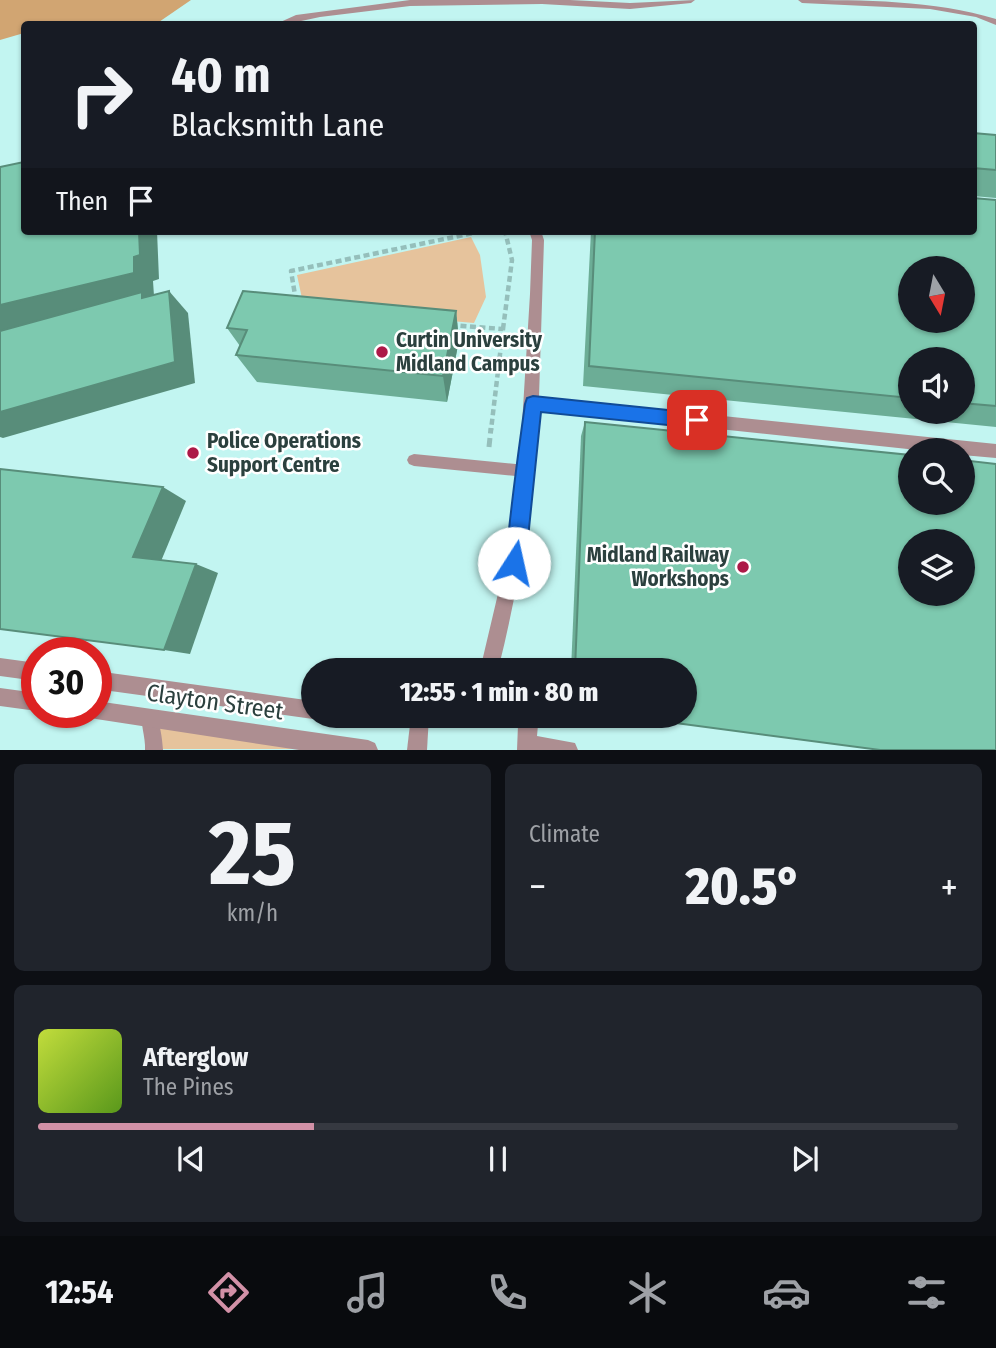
<!DOCTYPE html>
<meta charset="utf-8">
<style>
body{margin:0;font-family:"Fira Sans Condensed",sans-serif;background:#20242c;color:#f1f3f6;height:100vh;display:flex;flex-direction:column;font-size:26px;white-space:nowrap}
*{box-sizing:border-box;margin:0}
p{font-size:23px;color:#9ea1a6}
.icon{flex:none;width:38px;height:38px;fill:none;stroke:currentColor;stroke-width:2;stroke-linecap:round;stroke-linejoin:round}
.map{position:relative;height:750px;overflow:hidden}
.sheet{display:flex;flex-direction:column;gap:14px;padding:14px;background:#0d0f14;flex:1}
.sheet>*{flex:none}
.top-card{position:absolute;left:21px;top:21px;width:956px;height:214px;border-radius:7px;box-shadow:0 2px 5px #0004;background:#171b24;color:#f1f3f6;overflow:hidden}
.needle{width:46px;rotate:170deg}
.buttons{position:absolute;left:898px;top:256px;display:grid;gap:14px}
.buttons a{display:grid;place-items:center;width:77px;height:77px;border-radius:50%;background:#171b24;box-shadow:0 2px 5px #0004;font-size:35px}
.speed{position:absolute;left:21px;top:637px;display:flex;gap:14px;font-size:35px;font-weight:700;text-align:center}
.speed>*{display:grid;place-content:center;width:91px;height:91px;border-radius:50%;background:#171b24;box-shadow:0 2px 5px #0004;line-height:1}
.speed .limit{border:10px solid #d22;background:#fff;color:#111}
.pin{position:absolute;display:grid;place-items:center;width:60px;height:60px;color:#fff;margin:-30px;border-radius:14px;box-shadow:0 4px 10px #0006}
.me{position:absolute;width:77px;margin:-38px;rotate:10deg;stroke-linejoin:round;filter:drop-shadow(0 0 5px #0008)}
.turn{display:flex;align-items:center;gap:24px;height:147px;padding:0 35px;font-size:32px}
.turn .icon{width:91px;height:91px;stroke-width:2.5}
.turn b{display:block;font-size:49px;line-height:60px}
.then{display:flex;align-items:center;height:66px;padding:0 35px;background:#0003;gap:14px;font-size:26px}
.big{font-size:52px;font-weight:800;line-height:1.1}
.sheet .tile{flex:1;display:flex;flex-direction:column;justify-content:center;gap:10px;min-width:0;padding:0 24px;border-radius:10px;background:#20242c}
.sheet .dial{align-items:center;gap:0}
.dial b{font-size:91px;line-height:1}
.song{display:flex;align-items:center;gap:21px}
.cover{width:84px;height:84px;border-radius:10px;background:linear-gradient(135deg,hsl(70 70% 55%),hsl(90 70% 35%))}
.played{height:7px;border-radius:4px;background:linear-gradient(90deg,#d291a7 30%,#363941 30%)}
.keys{display:flex;justify-content:space-around;direction:ltr}
.heat{display:flex;justify-content:space-between;align-items:center;font-size:38px;direction:ltr}
.sheet .tiles{flex:1;display:grid;gap:14px;grid-template-columns:1fr 1fr}
.tile:last-child{grid-column:span 2}
.trip{position:absolute;left:301px;top:658px;width:396px;height:70px;border-radius:35px;background:#171b24;box-shadow:0 2px 5px #0004;font-weight:800;line-height:70px;text-align:center}
.tabs{display:flex;height:112px;justify-content:space-around;align-items:center;background:#090b0e;color:#9ea1a6}
.tabs .icon{width:49px;height:49px}
.tabs .selected{color:#d291a7}
.tabs b{font-size:32px;color:#f1f3f6}
.map>svg:first-child{display:block}
</style>
<div class="map">
<svg width="996" height="750" viewBox="0 0 996 750">
<rect width="100%" height="100%" fill="#c2f5f1"/>
<g fill="#e6c39c">
<path d="M471 237 480 255 486 297 474 323 304 308 297 275Z"/>
<path d="M149 717 368 749H154Z"/>
</g>
<path fill="#d1a572" d="M0 0H191L156 24H24V33L0 40Z"/>
<g fill="none" stroke-linecap="round" stroke-linejoin="round">
<g stroke="#95bfbb" stroke-width="4.5" stroke-dasharray="6 3.5" stroke-linecap="butt">
<path d="M296 301 291 271 483 231"/>
<path d="M451 325 503 329 491 430"/>
<path d="M503 329 512 260 505 231"/>
</g>
<path stroke="#95bfbb" stroke-width="5" stroke-dasharray="9 4.5" stroke-linecap="butt" d="M489 447 491 428"/>
<g fill="#ad8e91" fill-rule="evenodd">
<path d="M414 454 526 465 531 466 533 471 531 476 526 477 414 466 409 464 407 460 409 456Z"/>
<path d="M149 709 155 711C160 724 162 736 163 750H145C146 737 139 722 143 711Z"/>
</g>
<g fill="#ad8e91" fill-rule="evenodd">
<path d="M410 0H570L630 3 695 0 691 3 630 9 542 4 410 6 320 17 287 24H276L296 15Z"/>
<path d="M798 0C863 0 934 0 996 19V25L976 17 930 9 802 3Z"/>
<path d="M529 231H541L544 240 539 397 996 444V458L962 455V450H917L539 410C532 498 520 584 498 670H480L505 564 520 457 530 294 532 240Z"/>
<path d="M0 658 37 663V681L0 676Z"/>
<path d="M96 671 313 701V716H320L313 719 96 689Z"/>
<path d="M0 688 37 693V711L0 706Z"/>
<path d="M96 701 368 740 375 743 378 750H299L96 719 89 717 87 712H96Z"/>
<path d="M411 716H429L427 750H407Z"/>
<path d="M516 716H534L538 725 537 736 575 743 578 750H517L518 725Z"/>
</g>
</g>
<g fill="#6cad96" fill-rule="evenodd">
<path d="M973 133 996 135V198L973 196Z"/>
<path d="M996 200V427L583 386 591 231H973ZM910 359H962V411H910Z"/>
<path d="M456 311 459 340 447 402 257 382 236 355 240 346 227 328Z"/>
<path d="M585 422 684 670H571L581 436Z"/>
</g>
<g fill="#588d7a">
<path d="M139 231H157L159 279 153 281 154 296 0 334V305L134 257Z"/>
<path d="M169 291 188 313 195 383 3 438 0 437V412Z"/>
<path d="M456 311 459 340 447 402 443 376Z"/>
<path d="M163 487 186 501 159 566 133 557Z"/>
<path d="M196 564 218 573 190 654 164 650Z"/>
</g>
<g fill="#7dc9af" stroke="#588d7a" stroke-width="2" fill-rule="evenodd">
<path d="M973 133 996 135V170L973 168Z"/>
<path d="M24 157V231H139L140 255 134 257V273L0 305V167L24 162Z"/>
<path d="M973 198 996 200V406L962 403V359H910V398L589 366 595 231H973ZM910 268H962V320H910Z"/>
<path d="M169 291 175 362 0 412V331L142 292V298Z"/>
<path d="M243 291 456 311 443 376 236 355 247 330 227 328Z"/>
<path d="M585 422 910 455V502H962V460L996 464V750H880L623 716H684V670H575ZM910 541H962V593H910Z"/>
<path d="M0 469 163 487 133 557 196 564 164 650 0 629Z"/>
</g>
<path fill="#1a73e8" stroke="#114b97" stroke-width="2" d="M533 396 697 413 703 415 705 420 703 426 697 428 541 412 528 538 521 570 514 573 507 570C503 560 522 426 525 404L527 398Z"/>
<g fill="#ac1947" stroke="#fff" stroke-width="2.5">
<circle cx="382" cy="352" r="7"/>
<circle cx="193" cy="453" r="7"/>
<circle cx="743" cy="567" r="7"/>
</g>
<g text-anchor="middle" stroke-width="5" stroke-linejoin="round" paint-order="stroke">
<g font-size="21" font-weight="bold" fill="#2b403e" stroke="#fff" text-anchor="start">
<text x="396" y="347">Curtin University<tspan x="396" dy="24">Midland Campus</tspan></text>
<text x="207" y="448">Police Operations<tspan x="207" dy="24">Support Centre</tspan></text>
<text x="729" y="562" text-anchor="end">Midland Railway<tspan x="729" dy="24">Workshops</tspan></text>
</g>
<g font-size="24" fill="#2b403e" stroke="#fff">
<text transform="translate(215 702) rotate(8)" y="8">Clayton Street</text>
</g>
</g>
</svg>
<div class="buttons">
<a><svg class="needle" viewBox="-14 -14 28 28"><path d="M0-13l5 13h-10z" fill="#e53935"/><path d="M0 13l5-13h-10z" fill="#9ea1a6"/></svg></a>
<a><svg class="icon" aria-label="sound" viewBox="0 0 24 24"><path d="M4 9h4l5-4v14l-5-4H4zM17 9q2 3 0 6"/></svg></a>
<a><svg class="icon" aria-label="search" viewBox="0 0 24 24"><circle cx="10" cy="10" r="6"/><path d="M15 15l6 6"/></svg></a>
<a><svg class="icon" aria-label="layers" viewBox="0 0 24 24"><path d="M12 4l9 5-9 5-9-5zM3 14l9 5 9-5"/></svg></a>
</div>
<div class="speed"><div class="limit">30</div></div>
<div class="pin" style="left:697px;top:420px;background:#d93025"><svg class="icon" aria-label="arrive" viewBox="0 0 24 24"><path d="M6 21V4h12l-3 4 3 4H6"/></svg></div>
<svg class="me" style="left:514px;top:563px" viewBox="-20 -20 40 40"><circle r="19" fill="#fff"/><path d="M0-13L10 11 0 6-10 11z" fill="#1a73e8"/></svg>
<div class="trip">12:55 · 1 min · 80 m</div>
<div class="top-card">
<div class="turn"><svg class="icon" aria-label="right" viewBox="0 0 24 24"><path d="M7 20v-9h11M14 6l5 5-5 5"/></svg><div><b>40 m</b>Blacksmith Lane</div></div>
<div class="then">Then<svg class="icon" aria-label="arrive" viewBox="0 0 24 24"><path d="M6 21V4h12l-3 4 3 4H6"/></svg></div>
</div>
</div>
<section class="sheet">
<div class="tiles">
<div class="tile dial"><b>25</b><p>km/h</p></div>
<div class="tile"><p>Climate</p>
<div class="heat"><a>−</a><b class="big">20.5°</b><a>+</a></div>
</div>
<div class="tile">
<div class="song"><i class="cover"></i><div><b>Afterglow</b><p>The Pines</p></div></div>
<div class="played"></div>
<div class="keys"><svg class="icon" aria-label="previous" viewBox="0 0 24 24"><path d="M18 5L8 12l10 7zM5 5v14"/></svg><svg class="icon" aria-label="pause" viewBox="0 0 24 24"><path d="M8 5v14M16 5v14"/></svg><svg class="icon" aria-label="next" viewBox="0 0 24 24"><path d="M6 5l10 7-10 7zM19 5v14"/></svg></div>
</div>
</div>
</section>
<nav class="tabs">
<b>12:54</b>
<svg class="icon selected" aria-label="directions" viewBox="0 0 24 24"><path d="M12 3l9 9-9 9-9-9zM9 14v-3h6M13 9l2 2-2 2"/></svg>
<svg class="icon" aria-label="music" viewBox="0 0 24 24"><path d="M9 18V5l10-2v13"/><circle cx="6" cy="18" r="3"/><circle cx="16" cy="16" r="3"/></svg>
<svg class="icon" aria-label="phone" viewBox="0 0 24 24"><path d="M5 4h4l2 5-3 2q2 4 5 5l2-3 5 2v4C11 20 4 13 5 4z"/></svg>
<svg class="icon" aria-label="climate" viewBox="0 0 24 24"><path d="M12 3v18M4 7l16 10M4 17L20 7"/></svg>
<svg class="icon" aria-label="car" viewBox="0 0 24 24"><path d="M5 17H2v-5l4-1 3-4h7l3 4 3 1v5h-3M9 17h6M6 11h13"/><circle cx="7" cy="17" r="2"/><circle cx="17" cy="17" r="2"/></svg>
<svg class="icon" aria-label="filters" viewBox="0 0 24 24"><path d="M4 7h16M4 17h16"/><circle cx="9" cy="7" r="2"/><circle cx="15" cy="17" r="2"/></svg>
</nav>
